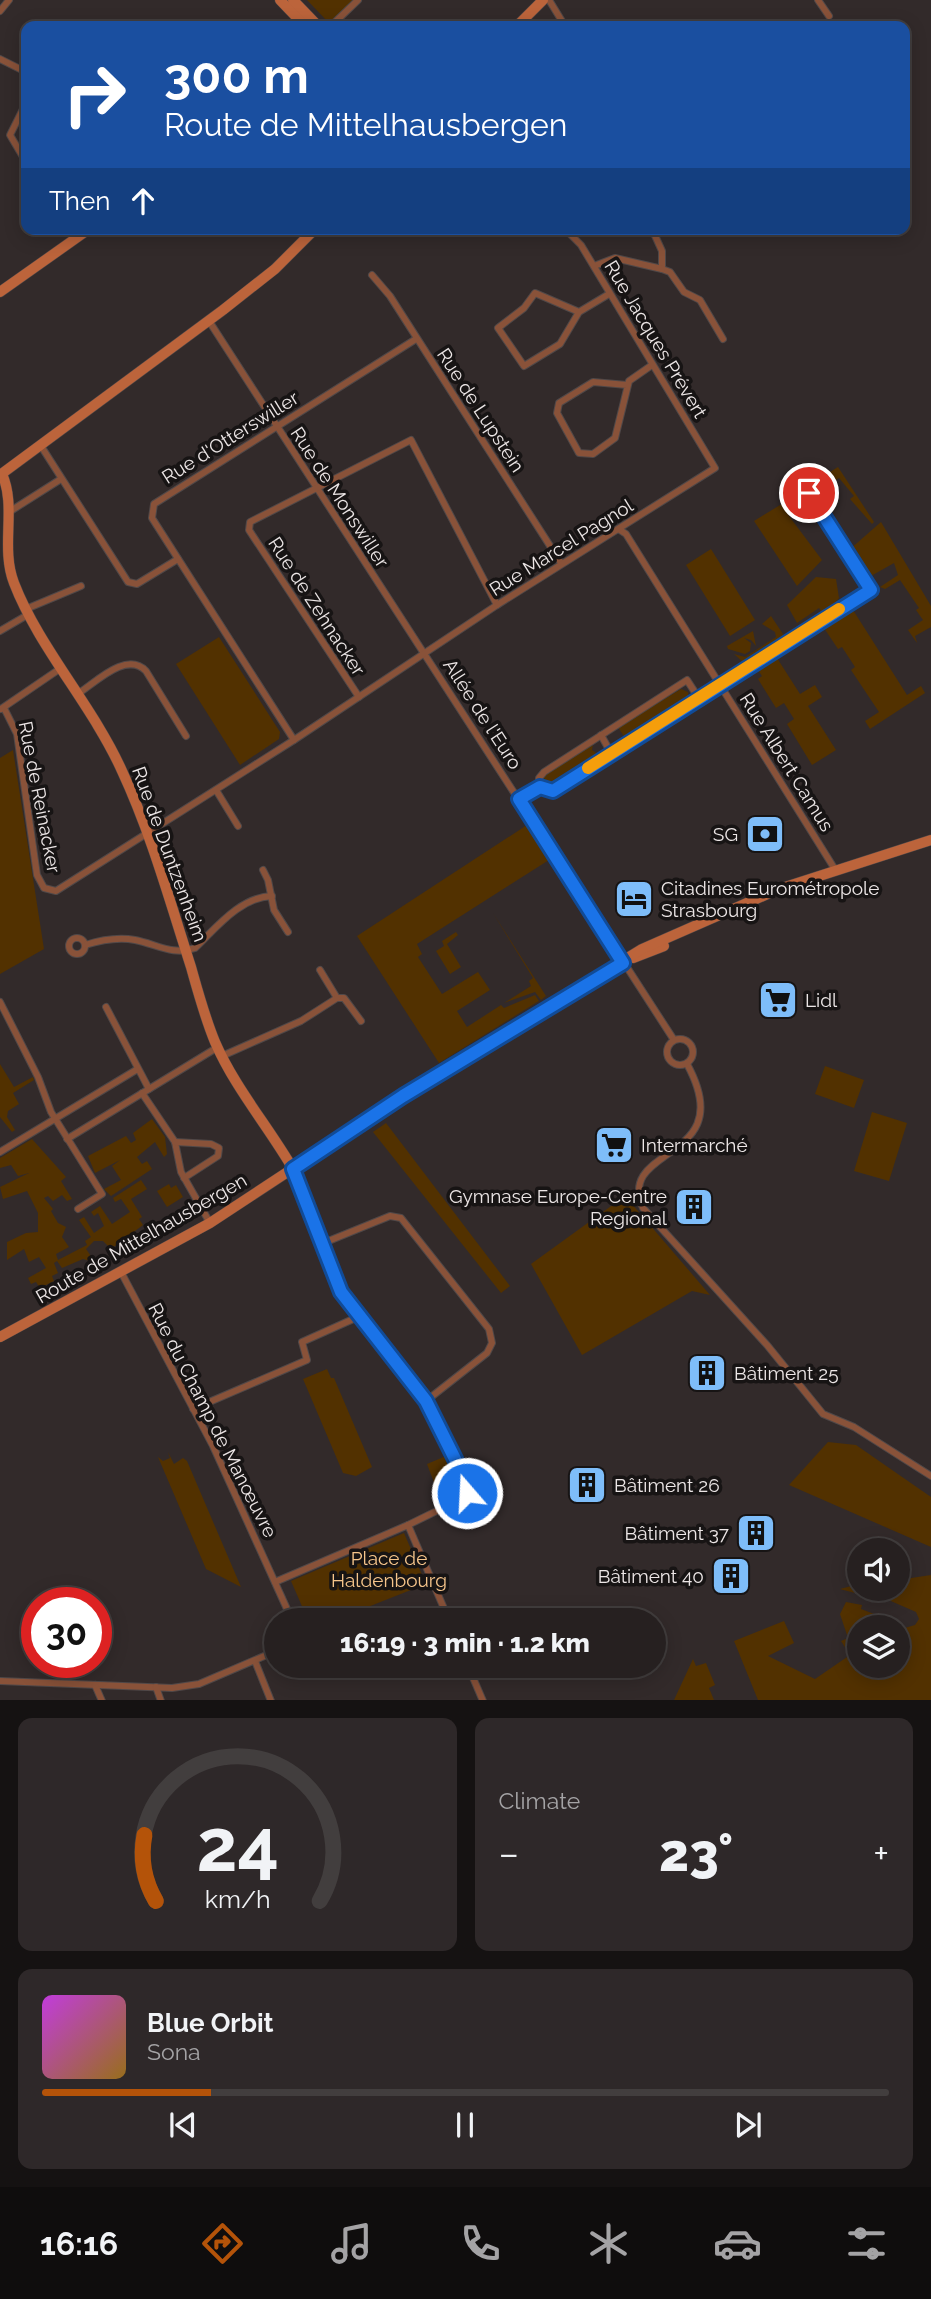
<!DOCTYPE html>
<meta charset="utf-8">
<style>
body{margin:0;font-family:Raleway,sans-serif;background:#2e2829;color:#f1f3f6;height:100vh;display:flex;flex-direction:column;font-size:26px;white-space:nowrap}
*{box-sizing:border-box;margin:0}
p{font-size:23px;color:#a4a3a5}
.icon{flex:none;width:38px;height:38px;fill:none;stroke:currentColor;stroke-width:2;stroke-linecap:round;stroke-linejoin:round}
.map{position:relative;height:1700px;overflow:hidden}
.side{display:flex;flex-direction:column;gap:18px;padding:18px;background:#151212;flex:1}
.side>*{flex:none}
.guide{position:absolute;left:21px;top:21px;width:889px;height:214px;border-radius:14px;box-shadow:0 4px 18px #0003,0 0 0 2px #423e3e;background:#1a4fa0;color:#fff;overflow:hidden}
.buttons{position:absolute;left:847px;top:1538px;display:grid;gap:14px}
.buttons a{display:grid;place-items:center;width:63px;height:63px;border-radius:50%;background:#262020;box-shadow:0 4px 18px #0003,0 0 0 2px #423e3e;font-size:35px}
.speed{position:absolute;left:21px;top:1587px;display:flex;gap:14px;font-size:35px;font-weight:700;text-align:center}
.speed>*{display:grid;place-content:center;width:91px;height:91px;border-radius:50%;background:#262020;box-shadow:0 4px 18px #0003,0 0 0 2px #423e3e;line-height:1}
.speed .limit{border:10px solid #d22;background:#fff;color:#111}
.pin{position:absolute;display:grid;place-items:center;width:60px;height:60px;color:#fff;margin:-30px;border:4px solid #fff;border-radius:50%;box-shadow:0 2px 7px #0007}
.me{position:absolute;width:77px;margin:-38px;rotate:341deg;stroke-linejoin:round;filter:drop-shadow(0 0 5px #0008)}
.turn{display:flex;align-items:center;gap:24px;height:147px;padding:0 28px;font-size:32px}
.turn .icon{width:91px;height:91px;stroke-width:2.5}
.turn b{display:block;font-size:49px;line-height:60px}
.then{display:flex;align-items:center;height:66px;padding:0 28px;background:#0003;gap:14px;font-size:26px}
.big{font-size:52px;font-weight:800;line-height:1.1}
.side .tile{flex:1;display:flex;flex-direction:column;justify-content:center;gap:10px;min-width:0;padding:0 24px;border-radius:14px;background:#2e2829}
.side .dial{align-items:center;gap:0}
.dial svg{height:182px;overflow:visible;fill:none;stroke:#423e3e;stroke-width:7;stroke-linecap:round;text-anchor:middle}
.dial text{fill:#f1f3f6;stroke:none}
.song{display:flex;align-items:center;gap:21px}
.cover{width:84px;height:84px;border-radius:10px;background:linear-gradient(135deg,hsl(290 70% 55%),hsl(40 70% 35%))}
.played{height:7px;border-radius:4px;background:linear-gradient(90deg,#b45309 20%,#423e3e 20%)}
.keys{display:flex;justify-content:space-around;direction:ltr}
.heat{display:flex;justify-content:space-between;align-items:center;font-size:38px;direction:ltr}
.side .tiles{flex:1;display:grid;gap:18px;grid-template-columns:1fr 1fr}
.tile:last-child{grid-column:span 2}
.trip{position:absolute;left:264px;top:1608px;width:402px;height:70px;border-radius:35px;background:#262020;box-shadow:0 4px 18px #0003,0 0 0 2px #423e3e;font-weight:800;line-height:70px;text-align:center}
.menu{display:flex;height:112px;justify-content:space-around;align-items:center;background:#0f0d0d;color:#a4a3a5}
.menu .icon{width:49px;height:49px}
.menu .on{color:#b45309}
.menu b{font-size:32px;color:#f1f3f6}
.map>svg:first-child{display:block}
</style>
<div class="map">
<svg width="931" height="1701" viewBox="0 0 931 1701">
<rect width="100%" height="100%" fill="#322a2a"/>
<g fill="#523100">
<path d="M307 0H354L329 23Z"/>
<path d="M838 467 874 522 872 524 850 499 854 496 839 478 823 488 826 494 824 498 814 482Z"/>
<path d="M785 502 790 509 786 512 822 560 797 586 754 521Z"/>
<path d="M881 522 931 606V627L915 636 917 643 908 630 923 620 916 610 919 608 900 580 885 589 880 587 898 575 894 563 871 576 875 583 872 585 849 550Z"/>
<path d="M711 549 755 620 730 636 686 565Z"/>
<path d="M816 577 836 579 839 598 829 610 821 611 819 608 797 623 787 605Z"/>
<path d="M853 610 907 695 921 686 925 693 870 729 865 721 879 712 851 670 855 667 842 647 838 649 824 628Z"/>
<path d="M771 616 785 637 744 663 734 654 745 657 776 637 775 632 762 624Z"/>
<path d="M753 631 756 646 751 640 744 638 751 643 750 651 745 654 728 649 727 646Z"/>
<path d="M219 637 280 732 279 739 240 765 176 664Z"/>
<path d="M777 658 800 694 815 685 822 697 808 706 836 750 812 765 787 724 794 719 784 703 776 708 758 679 762 676 758 670Z"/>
<path d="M681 689 688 692V701L626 740 618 727Z"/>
<path d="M593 744 592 750 601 756 599 759 553 788 545 785 544 776Z"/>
<path d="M13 750 44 949 0 974V758Z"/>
<path d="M527 825 549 860 417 944 422 954 418 957 442 994 478 972 490 990 457 1011 467 1027 501 1005 504 1008 535 995 539 1001 439 1063 357 936Z"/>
<path d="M493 913 546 996 541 1000 535 992 504 1003 531 986 529 981 533 978Z"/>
<path d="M456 932 458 935 447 944 461 967 450 974 436 951 444 946 442 941Z"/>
<path d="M0 1064 14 1087 33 1077 34 1080 13 1093 19 1104 8 1111 7 1117 15 1130 12 1132 0 1117Z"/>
<path d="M825 1066 864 1080 854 1108 815 1094Z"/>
<path d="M872 1112 907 1123 889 1181 854 1171Z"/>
<path d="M152 1119 165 1137 167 1154 164 1157 155 1142 137 1157 142 1164 147 1161 152 1169 111 1196 104 1189 121 1180 112 1166 120 1160 95 1173 88 1156 126 1136 131 1143 136 1140 133 1133Z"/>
<path d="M386 1123 510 1286 501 1293 373 1132Z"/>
<path d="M32 1139 66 1177 61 1181 72 1199 67 1201 62 1195 53 1201 48 1196 44 1198 53 1209 51 1211 58 1223 66 1227 62 1237 69 1247 56 1254 58 1260 87 1245 85 1241 91 1237 79 1220 84 1217 94 1233 104 1226 98 1213 94 1216 91 1212 100 1206 112 1224 130 1212 121 1199 115 1202 113 1198 141 1180 147 1189 131 1199 142 1217 139 1219 143 1225 111 1249 103 1241H94L86 1249 93 1259 90 1261 83 1259 62 1268 57 1261 54 1263 58 1273 52 1276 54 1281 40 1288 36 1282 31 1284 28 1278 46 1268 39 1257 29 1262 24 1249 7 1260V1242L26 1233 38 1232V1213L27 1191 3 1199 0 1187 29 1173 18 1176 11 1165 0 1168V1158Z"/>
<path d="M169 1184 171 1188 176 1185 183 1197 167 1207 157 1191Z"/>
<path d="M625 1196 710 1295 692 1291 582 1355 531 1264Z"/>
<path d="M327 1369 331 1378H334L372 1467 356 1476 343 1473 303 1379Z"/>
<path d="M828 1442 856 1445 931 1497V1547L789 1485Z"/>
<path d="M168 1452 174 1464 183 1458 187 1461 241 1587 206 1569 158 1457 163 1461 170 1458Z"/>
<path d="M446 1456 458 1485 438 1493 427 1464Z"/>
<path d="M404 1533 426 1584 335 1620H308L291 1581Z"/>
<path d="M931 1575V1700H758L734 1641 784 1621 794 1643 768 1656 815 1679 850 1655 841 1641 848 1638 840 1614 846 1602 862 1605 861 1609 895 1622 894 1627 876 1621 873 1627 859 1628V1666H898V1630L915 1625 919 1619 916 1612 868 1591 866 1596 840 1589 859 1584V1589H898V1580Z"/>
<path d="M693 1659 696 1666 706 1663 715 1685 709 1688 714 1700H674Z"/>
</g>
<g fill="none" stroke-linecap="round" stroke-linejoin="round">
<g stroke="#504848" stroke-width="8">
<g id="street">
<path d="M549 0 565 26"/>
<path d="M818 0 829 16"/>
<path d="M0 11 9 0"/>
<path d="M331 26 358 0"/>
<path d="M0 59 26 72"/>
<path d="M26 103 10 135 26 162"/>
<path d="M652 229 662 251V269L670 272 684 292 700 300 723 339"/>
<path d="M594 266 615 258 662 269"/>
<path d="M372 275 390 296 561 563"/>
<path d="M579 312 560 344 524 366 498 328 524 308 535 293 579 312 609 294"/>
<path d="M209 321 674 1040"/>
<path d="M627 385 593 382 559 403 557 413 579 453 593 454 615 438 629 381 652 365"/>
<path d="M41 446 128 582 137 584 178 559"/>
<path d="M9 512 61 479"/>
<path d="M620 530 626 534 836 871"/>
<path d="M26 609 81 586"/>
<path d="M0 631 29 614"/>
<path d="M687 680 698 697 553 791 540 787 539 778 544 772Z"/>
<path d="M79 693C97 681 127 651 146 671L186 736"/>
<path d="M359 697 249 530 250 522 411 440 497 605"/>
<path d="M698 697 871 590 809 493"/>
<path d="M4 708 17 734 37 875 44 888 56 891 294 740 497 605 715 468 581 245 565 229"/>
<path d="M1 709 61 668"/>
<path d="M601 735 611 753"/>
<path d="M294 740 152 518 154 504 416 339"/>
<path d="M216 790 238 826"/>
<path d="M519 799 540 787"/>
<path d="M263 870 268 880 274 910 288 932"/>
<circle cx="77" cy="946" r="8"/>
<path d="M85 945C101 940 119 937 135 940 156 944 173 956 195 948 216 928 240 897 272 896"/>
<path d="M320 970 337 998H344L361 1021"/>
<path d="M0 1002 38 1077 51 1112 102 1194 78 1209"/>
<path d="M106 1007 149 1089"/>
<circle cx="680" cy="1052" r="13"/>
<path d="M222 1056 301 1021 337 998"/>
<path d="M687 1064C741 1163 615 1144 643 1208L767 1345 823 1414 854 1427 931 1476"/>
<path d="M142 1093 175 1142 181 1172 210 1223"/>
<path d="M67 1139 218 1047"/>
<path d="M175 1142 211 1144 219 1148 218 1156 184 1178"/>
<path d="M0 1152 136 1070"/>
<path d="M293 1169 341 1292 426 1401 468 1485 467 1493 461 1499 408 1525"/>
<path d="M321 1244 390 1216 401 1218 489 1329 492 1343 487 1353 426 1401"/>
<path d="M121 1272 213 1446 292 1620"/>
<path d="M193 1409 307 1360 302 1342 360 1316"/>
<path d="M275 1582 408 1525 449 1620"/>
<path d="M255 1661 271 1701"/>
<path d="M468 1666 483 1701"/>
<path d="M0 1681 172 1688 199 1684 276 1651"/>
<path d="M95 1685 102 1701"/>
<path d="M156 1687 161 1701"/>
</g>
</g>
<g stroke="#504848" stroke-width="11">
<g id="secondary">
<path d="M280 0 305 26"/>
<path d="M293 0 318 26"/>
<path d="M517 26 543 0"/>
<path d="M0 292 89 229"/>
<path d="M2 474C17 507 0 547 14 583 39 648 93 706 122 771 151 833 170 902 191 967 198 992 205 1018 215 1042 235 1088 268 1126 293 1169"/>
<path d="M0 475 223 310 275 269 315 229"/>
<path d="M633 958 664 946"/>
<path d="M0 1337 210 1223 403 1096 642 949 779 889 931 840"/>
</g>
</g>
<use href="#street" stroke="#895239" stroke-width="6"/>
<use href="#secondary" stroke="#bc643b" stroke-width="10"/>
</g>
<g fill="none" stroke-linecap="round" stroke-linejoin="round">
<g stroke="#114b97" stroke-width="18">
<path id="route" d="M467 1493 468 1485 426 1401 341 1292 293 1169 403 1096 623 963 519 799 540 787 553 791 871 590 809 493"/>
</g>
<use href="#route" stroke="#1a73e8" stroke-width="12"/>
<path stroke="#f59e0b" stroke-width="12" d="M588 768 839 609"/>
</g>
<defs>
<g id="bank-square" transform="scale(2.0125)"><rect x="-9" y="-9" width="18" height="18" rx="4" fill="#7ebdf9" stroke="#171414"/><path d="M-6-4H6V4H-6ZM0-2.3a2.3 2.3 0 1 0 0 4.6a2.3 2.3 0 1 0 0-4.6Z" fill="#111"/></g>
<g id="hotel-square" transform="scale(2.0125)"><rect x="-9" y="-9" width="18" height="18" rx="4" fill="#7ebdf9" stroke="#171414"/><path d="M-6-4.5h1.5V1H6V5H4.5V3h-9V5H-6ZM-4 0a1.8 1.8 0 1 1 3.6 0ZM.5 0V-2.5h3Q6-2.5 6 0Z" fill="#111"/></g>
<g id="supermarket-square" transform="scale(2.0125)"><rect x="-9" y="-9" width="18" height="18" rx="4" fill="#7ebdf9" stroke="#171414"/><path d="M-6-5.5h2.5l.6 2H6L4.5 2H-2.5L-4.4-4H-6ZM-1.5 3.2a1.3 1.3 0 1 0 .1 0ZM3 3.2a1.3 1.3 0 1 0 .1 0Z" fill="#111"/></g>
<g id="building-square" transform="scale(2.0125)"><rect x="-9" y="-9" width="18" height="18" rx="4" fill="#7ebdf9" stroke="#171414"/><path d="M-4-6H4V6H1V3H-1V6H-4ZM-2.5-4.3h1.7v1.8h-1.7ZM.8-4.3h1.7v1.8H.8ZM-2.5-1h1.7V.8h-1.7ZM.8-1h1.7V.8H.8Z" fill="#111"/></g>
</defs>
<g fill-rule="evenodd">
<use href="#bank-square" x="765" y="834"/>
<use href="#hotel-square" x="634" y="899"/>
<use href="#supermarket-square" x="778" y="1000"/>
<use href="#supermarket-square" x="614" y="1145"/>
<use href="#building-square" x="694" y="1207"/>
<use href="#building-square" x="707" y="1373"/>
<use href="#building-square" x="587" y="1485"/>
<use href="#building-square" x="756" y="1533"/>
<use href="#building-square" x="731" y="1576"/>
</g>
<g text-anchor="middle" stroke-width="7" stroke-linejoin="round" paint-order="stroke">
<g font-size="19" fill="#ece6e6" stroke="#171414">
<text transform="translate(656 339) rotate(59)" y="7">Rue Jacques Prévert</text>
<text transform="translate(481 410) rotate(57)" y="7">Rue de Lupstein</text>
<text transform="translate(230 437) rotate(-32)" y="7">Rue d'Otterswiller</text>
<text transform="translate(340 497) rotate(57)" y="7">Rue de Monswiller</text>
<text transform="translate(561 547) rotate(-32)" y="7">Rue Marcel Pagnol</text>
<text transform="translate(317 606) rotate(57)" y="7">Rue de Zehnacker</text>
<text transform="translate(483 714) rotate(57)" y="7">Allée de l'Euro</text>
<text transform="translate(787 762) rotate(58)" y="7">Rue Albert Camus</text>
<text transform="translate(40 797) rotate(79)" y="7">Rue de Reinacker</text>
<text transform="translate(170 854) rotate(70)" y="7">Rue de Duntzenheim</text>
<text transform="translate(141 1238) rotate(-30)" y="7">Route de Mittelhausbergen</text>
<text transform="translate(213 1420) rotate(63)" y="7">Rue du Champ de Manœuvre</text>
</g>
<g font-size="19" fill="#ece6e6" stroke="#171414" text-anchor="start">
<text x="738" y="841" text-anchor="end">SG</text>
<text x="661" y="895">Citadines Eurométropole<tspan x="661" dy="22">Strasbourg</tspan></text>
<text x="805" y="1007">Lidl</text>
<text x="641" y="1152">Intermarché</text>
<text x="667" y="1203" text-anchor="end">Gymnase Europe-Centre<tspan x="667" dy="22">Regional</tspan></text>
<text x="734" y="1380">Bâtiment 25</text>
<text x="614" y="1492">Bâtiment 26</text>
<text x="729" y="1540" text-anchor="end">Bâtiment 37</text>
<text x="704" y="1583" text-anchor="end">Bâtiment 40</text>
</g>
<g font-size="19" fill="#f6c58b" stroke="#171414">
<text x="389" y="1565">Place de<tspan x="389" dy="22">Haldenbourg</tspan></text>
</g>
</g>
</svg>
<div class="buttons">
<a><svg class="icon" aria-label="sound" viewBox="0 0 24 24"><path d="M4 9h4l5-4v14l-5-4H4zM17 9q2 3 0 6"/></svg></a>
<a><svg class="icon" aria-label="layers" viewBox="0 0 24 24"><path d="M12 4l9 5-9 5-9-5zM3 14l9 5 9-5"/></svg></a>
</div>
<div class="speed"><div class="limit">30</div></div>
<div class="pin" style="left:809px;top:493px;background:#d93025"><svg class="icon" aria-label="arrive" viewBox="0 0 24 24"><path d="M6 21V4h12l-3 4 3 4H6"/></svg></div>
<svg class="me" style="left:467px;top:1493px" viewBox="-20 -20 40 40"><circle r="17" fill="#1a73e8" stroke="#fff" stroke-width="3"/><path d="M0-11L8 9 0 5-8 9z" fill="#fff"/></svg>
<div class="trip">16:19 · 3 min · 1.2 km</div>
<div class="guide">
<div class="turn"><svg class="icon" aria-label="right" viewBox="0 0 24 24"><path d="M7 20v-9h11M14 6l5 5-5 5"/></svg><div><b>300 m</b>Route de Mittelhausbergen</div></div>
<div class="then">Then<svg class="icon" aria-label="ahead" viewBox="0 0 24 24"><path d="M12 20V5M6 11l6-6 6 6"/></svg></div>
</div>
</div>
<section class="side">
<div class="tiles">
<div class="tile dial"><svg viewBox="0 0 100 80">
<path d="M14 69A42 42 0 1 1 86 69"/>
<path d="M14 69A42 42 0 0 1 9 40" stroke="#b45309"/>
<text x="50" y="56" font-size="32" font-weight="700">24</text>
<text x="50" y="72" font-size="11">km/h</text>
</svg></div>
<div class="tile"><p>Climate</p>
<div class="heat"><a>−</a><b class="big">23°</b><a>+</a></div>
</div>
<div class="tile">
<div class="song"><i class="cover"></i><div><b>Blue Orbit</b><p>Sona</p></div></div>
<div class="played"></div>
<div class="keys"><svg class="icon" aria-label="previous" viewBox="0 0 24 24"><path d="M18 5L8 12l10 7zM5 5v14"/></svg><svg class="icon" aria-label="pause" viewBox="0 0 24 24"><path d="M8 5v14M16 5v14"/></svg><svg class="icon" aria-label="next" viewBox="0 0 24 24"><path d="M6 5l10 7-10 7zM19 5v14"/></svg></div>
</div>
</div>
</section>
<nav class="menu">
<b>16:16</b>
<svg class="icon on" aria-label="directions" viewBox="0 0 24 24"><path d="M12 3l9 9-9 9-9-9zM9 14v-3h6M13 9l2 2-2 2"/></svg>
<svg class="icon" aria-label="music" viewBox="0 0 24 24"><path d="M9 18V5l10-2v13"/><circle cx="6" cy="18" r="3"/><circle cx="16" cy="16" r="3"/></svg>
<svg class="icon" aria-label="phone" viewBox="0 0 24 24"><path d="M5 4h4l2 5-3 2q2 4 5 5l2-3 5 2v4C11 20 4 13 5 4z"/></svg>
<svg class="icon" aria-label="climate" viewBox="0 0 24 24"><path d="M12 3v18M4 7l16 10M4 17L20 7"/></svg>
<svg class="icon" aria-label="car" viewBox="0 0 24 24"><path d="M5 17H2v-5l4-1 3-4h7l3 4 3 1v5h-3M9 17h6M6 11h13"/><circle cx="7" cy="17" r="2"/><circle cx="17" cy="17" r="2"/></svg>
<svg class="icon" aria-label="filters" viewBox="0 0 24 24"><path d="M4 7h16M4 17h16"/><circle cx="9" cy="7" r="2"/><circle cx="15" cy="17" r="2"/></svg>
</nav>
